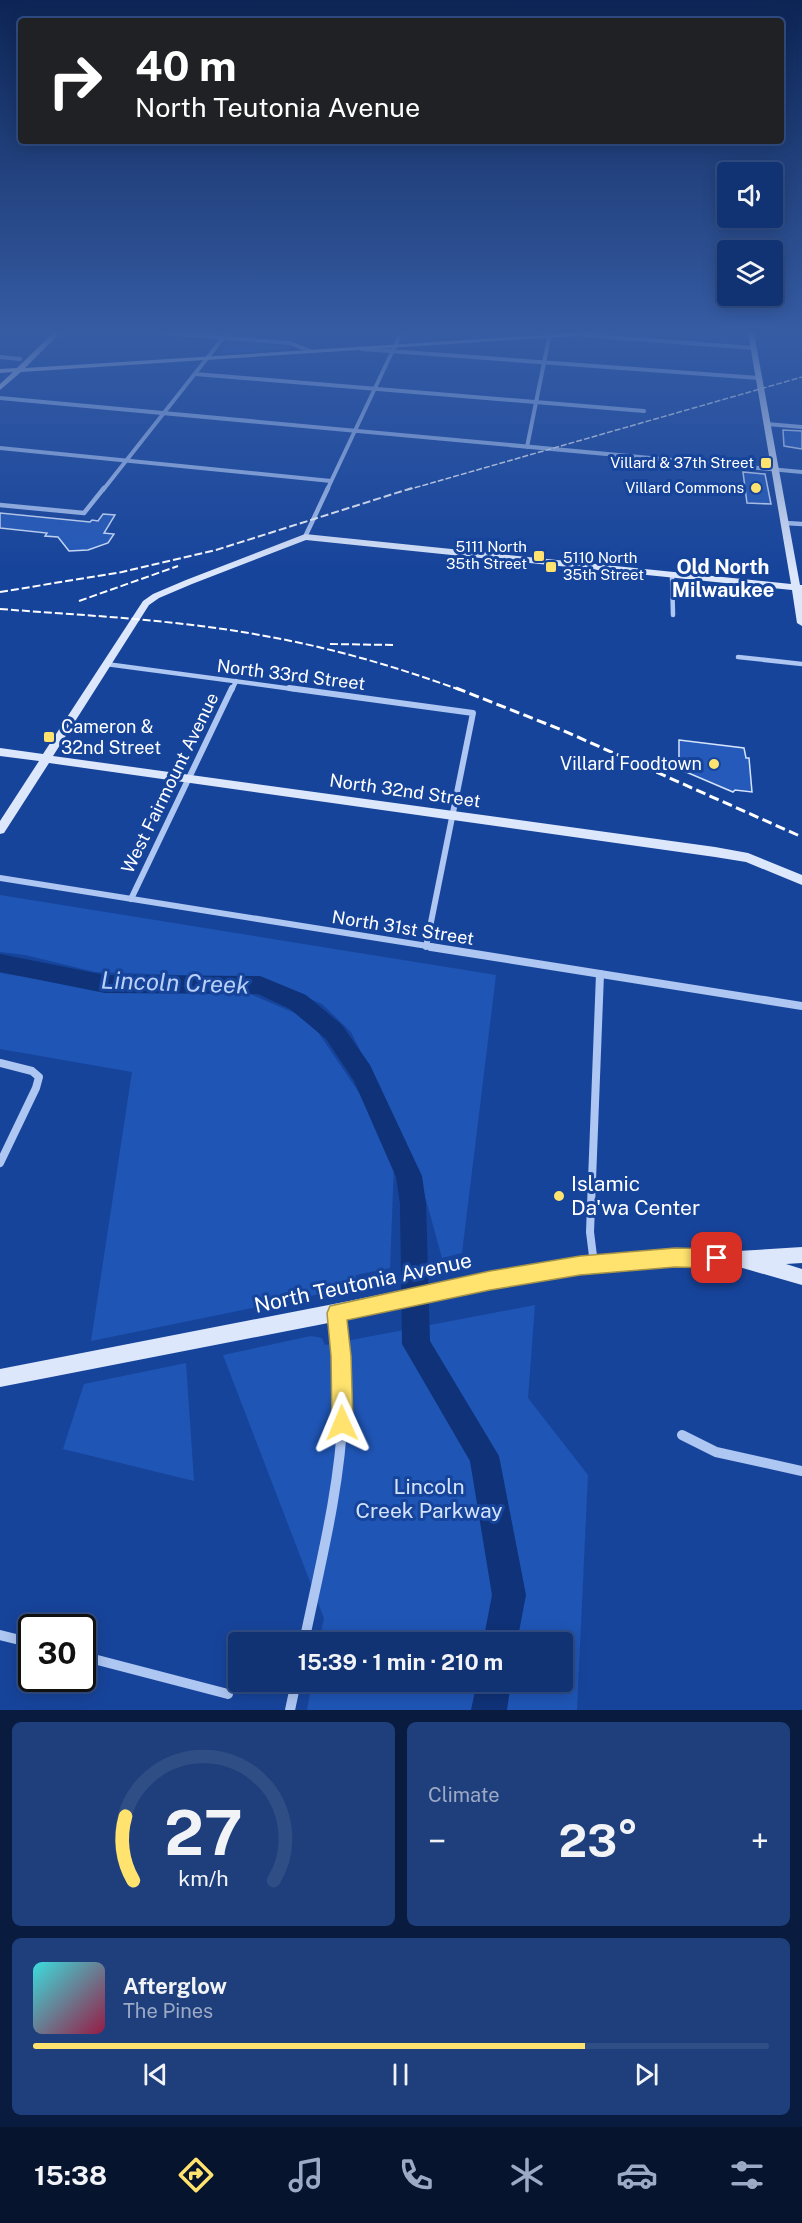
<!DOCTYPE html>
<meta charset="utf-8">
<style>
body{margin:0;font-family:"Public Sans",sans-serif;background:#1e3f7c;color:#f1f3f6;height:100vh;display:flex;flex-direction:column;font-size:22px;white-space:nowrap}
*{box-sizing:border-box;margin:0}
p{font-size:20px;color:#9caac5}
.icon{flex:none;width:33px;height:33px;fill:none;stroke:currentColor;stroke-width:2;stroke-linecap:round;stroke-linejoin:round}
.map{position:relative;height:1710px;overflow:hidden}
.sheet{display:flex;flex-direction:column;gap:12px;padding:12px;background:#091c40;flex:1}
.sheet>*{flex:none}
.banner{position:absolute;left:18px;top:18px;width:766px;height:126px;border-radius:6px;box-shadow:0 3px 15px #0003,0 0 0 2px #304e86;background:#202124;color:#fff;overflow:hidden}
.controls{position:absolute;left:717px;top:162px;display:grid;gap:12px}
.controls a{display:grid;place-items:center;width:66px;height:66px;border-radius:6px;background:#113374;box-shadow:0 3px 15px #0003,0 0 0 2px #304e86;font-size:30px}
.speed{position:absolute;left:18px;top:1614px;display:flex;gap:12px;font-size:30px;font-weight:700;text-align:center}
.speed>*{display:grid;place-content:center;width:78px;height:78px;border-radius:50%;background:#113374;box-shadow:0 3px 15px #0003,0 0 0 2px #304e86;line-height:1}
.speed .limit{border:3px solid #111;border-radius:9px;background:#fff;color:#111}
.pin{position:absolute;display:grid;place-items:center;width:51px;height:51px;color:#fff;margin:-26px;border-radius:12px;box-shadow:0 3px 9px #0006}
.me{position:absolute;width:66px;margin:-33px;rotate:359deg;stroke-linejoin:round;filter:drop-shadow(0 0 4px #0008)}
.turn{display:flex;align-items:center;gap:21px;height:126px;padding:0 18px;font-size:27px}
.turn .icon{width:78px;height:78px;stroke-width:2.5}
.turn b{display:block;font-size:42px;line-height:51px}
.big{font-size:45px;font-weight:700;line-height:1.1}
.sheet .tile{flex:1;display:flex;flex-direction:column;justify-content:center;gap:9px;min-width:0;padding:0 21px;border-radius:9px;background:#1e3f7c}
.sheet .dial{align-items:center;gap:0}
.dial svg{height:156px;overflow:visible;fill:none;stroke:#304e86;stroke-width:7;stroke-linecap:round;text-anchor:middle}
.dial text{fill:#f1f3f6;stroke:none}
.song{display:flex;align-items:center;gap:18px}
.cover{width:72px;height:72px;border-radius:9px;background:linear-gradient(135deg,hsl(180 70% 55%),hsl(340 70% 35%))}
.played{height:6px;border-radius:3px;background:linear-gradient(90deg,#ffe36e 75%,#304e86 75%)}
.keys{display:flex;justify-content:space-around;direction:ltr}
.heat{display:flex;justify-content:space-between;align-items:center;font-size:33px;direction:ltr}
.sheet .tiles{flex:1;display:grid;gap:12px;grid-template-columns:1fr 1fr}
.tile:last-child{grid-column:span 2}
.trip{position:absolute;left:228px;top:1632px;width:345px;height:60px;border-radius:6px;background:#113374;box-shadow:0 3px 15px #0003,0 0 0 2px #304e86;font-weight:700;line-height:60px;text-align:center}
.dock{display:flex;height:96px;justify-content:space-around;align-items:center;background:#07142e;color:#9caac5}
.dock .icon{width:42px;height:42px}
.dock .active{color:#ffe36e}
.dock b{font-size:27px;color:#f1f3f6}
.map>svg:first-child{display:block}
</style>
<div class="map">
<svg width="802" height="1710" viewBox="0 0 802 1710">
<rect width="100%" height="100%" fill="#17449b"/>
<g fill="#1f55b5">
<path d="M229 341 290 346V349L219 354Z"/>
<path d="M0 895 496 975 462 1253 442 1258 417 1167 351 1032 322 1004 263 978 95 972 25 955 0 952Z"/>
<path d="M0 973 110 991 250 994 309 1019 362 1097 394 1165 390 1268 356 1275 354 1285 311 1296 91 1341 132 1072 0 1049Z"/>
<path d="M535 1305 528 1398 588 1475 577 1710H307L312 1682H562V1642H319L324 1618 223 1355 311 1336 322 1338 325 1345Z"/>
<path d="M186 1363 194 1481 63 1449 84 1384Z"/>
</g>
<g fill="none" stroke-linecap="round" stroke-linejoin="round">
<g fill="#0f3278" fill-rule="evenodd">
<path d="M0 954 105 975 260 976 306 995 342 1025 370 1065 422 1176 426 1204 430 1341 499 1456 526 1595 517 1642H483L492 1595 470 1461 402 1344 400 1204 396 1177 354 1081 326 1039 290 1009 258 994 105 993 0 972Z"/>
<path d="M477 1682H511L507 1710H471Z"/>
</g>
</g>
<g fill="#255aba" stroke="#d4e3fc" stroke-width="1.5">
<path d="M783 430 802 431V449L784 446Z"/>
<path d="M743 472 765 474 771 504 747 503Z"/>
<path d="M0 513 90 522 92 520 98 521 103 514 115 515 104 533 114 534 108 543 88 550 69 551 58 537 45 536 47 533 0 528Z"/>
<path d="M679 740 744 748 746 758H749L752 792 735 790 733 792 679 769Z"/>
</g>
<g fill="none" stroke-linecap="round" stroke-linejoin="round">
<g stroke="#adc6f2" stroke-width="4">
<path d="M163 333 290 343 310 351"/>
<path d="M582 335 754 348"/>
<path d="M362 349 759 378"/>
<path d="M0 357 20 359"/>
<path d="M195 374 644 411"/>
<path d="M0 398 802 472"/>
<path d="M767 424 802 427"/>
<path d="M527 447 550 333"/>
<path d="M0 448 331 481"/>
<path d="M103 490 227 333"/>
<path d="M327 490 401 333"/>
</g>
<g stroke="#adc6f2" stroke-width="4.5">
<path d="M0 505 84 513 104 488"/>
<path d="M785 523 802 524"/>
<path d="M305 537 328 488"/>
<path d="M672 575 673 615"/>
<path d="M738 657 802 664"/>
<path d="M106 664 300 690"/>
<path d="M232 690 236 681"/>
</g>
<g stroke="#adc6f2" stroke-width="6">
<path d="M289 688 473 713 426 947"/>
<path d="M0 878 440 948"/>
<path d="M131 899 232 688"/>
</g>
<g stroke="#adc6f2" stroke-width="8">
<path d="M431 947 802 1006"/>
<path d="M0 1063 32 1071 39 1077 36 1088 0 1163"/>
<path d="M594 1264 590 1232 600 974"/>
</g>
<g stroke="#adc6f2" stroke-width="10">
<path d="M682 1435 716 1452 802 1471"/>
<path d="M0 1635 32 1643"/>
<path d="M304 1642C320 1565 340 1489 343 1411 344 1378 341 1346 337 1314"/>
<path d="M82 1656 228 1694"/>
<path d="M290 1710 296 1682"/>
</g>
<g fill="#dce7fc" fill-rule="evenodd">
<path d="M53 333H60L25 368 579 333H619L21 372 0 390V384L13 372 0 373V369L17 368Z"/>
<path d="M748 333H754L800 585H802V626L797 623 792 590 306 540 192 584 159 598 149 605 53 756 715 847 748 853 802 875V885L746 862 715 857 49 763 4 833 0 834V821L39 761 0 756V748L43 754 143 601 153 594 186 580 305 534 791 584Z"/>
<path d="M802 1247V1263L786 1264 802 1269V1285L739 1267 675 1265 580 1274 490 1288 349 1319 0 1387V1369L349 1301 490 1272 580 1258 675 1249 738 1251Z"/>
</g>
<path stroke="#fff" stroke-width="1.5" stroke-dasharray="6 2" stroke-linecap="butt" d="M407 490 802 377"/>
<g stroke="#fff" stroke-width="2" stroke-dasharray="8 3" stroke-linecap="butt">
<path d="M0 592 122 572 216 550 412 488"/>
<path d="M79 601 178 566"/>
<path d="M0 609C92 616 185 620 276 638 339 650 400 668 460 690"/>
<path d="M330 644 394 645"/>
</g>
<path stroke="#fff" stroke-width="3" stroke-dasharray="10 4.5" stroke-linecap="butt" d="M456 688 562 730 802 837"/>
</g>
<linearGradient id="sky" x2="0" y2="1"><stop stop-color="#0d2555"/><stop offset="0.58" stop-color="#365ca4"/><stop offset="1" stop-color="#365ca4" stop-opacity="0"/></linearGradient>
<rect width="802" height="573" fill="url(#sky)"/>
<path fill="#ffe36e" stroke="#a69448" stroke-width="1.5" d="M675 1248 717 1249 723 1252 726 1258 723 1265 717 1268 675 1267 580 1275 490 1290 347 1320 351 1356 353 1423 350 1431 342 1434 335 1431 332 1423 331 1356 327 1313 330 1306 490 1271 580 1256Z"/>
<g fill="#ffe36e" stroke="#17449b" stroke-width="2">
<rect x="760" y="457" width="12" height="12" rx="3"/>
<circle cx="756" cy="488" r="6"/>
<rect x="533" y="550" width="12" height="12" rx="3"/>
<rect x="545" y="561" width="12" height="12" rx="3"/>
<rect x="43" y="731" width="12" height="12" rx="3"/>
<circle cx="714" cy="764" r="6"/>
<circle cx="559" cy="1196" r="6"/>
</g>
<g text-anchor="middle" stroke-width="6" stroke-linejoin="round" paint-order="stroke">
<g font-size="15" fill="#fff" stroke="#17449b" text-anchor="end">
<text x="754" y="468">Villard &amp; 37th Street</text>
<text x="744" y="493">Villard Commons</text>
<text x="527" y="552">5111 North<tspan x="527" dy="17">35th Street</tspan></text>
<text x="563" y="563" text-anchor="start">5110 North<tspan x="563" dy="17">35th Street</tspan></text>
</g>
<g font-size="18" fill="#fff" stroke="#17449b">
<text transform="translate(291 675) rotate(7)" y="6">North 33rd Street</text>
<text transform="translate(170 783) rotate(-64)" y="6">West Fairmount Avenue</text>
<text transform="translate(405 791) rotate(8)" y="6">North 32nd Street</text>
<text transform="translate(403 928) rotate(9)" y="6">North 31st Street</text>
</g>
<g font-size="18" fill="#fff" stroke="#17449b" text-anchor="start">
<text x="61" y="733">Cameron &amp;<tspan x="61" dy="21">32nd Street</tspan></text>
<text x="702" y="770" text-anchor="end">Villard Foodtown</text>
</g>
<g font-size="20" font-weight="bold" fill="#fff" stroke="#17449b">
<text x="723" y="574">Old North<tspan x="723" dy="23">Milwaukee</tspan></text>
</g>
<g font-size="21" fill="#fff" stroke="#17449b" text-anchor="start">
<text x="571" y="1191">Islamic<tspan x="571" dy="24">Da'wa Center</tspan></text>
</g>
<g font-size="21" fill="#fff" stroke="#17449b">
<text transform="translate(363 1283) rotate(-12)" y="7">North Teutonia Avenue</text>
</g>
<g font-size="21" fill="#d4e3fc" stroke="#17449b">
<text x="429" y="1494">Lincoln<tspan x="429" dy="24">Creek Parkway</tspan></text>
</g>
<g font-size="24" font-style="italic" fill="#b9d0f9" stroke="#17449b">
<text transform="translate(175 983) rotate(2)" y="8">Lincoln Creek</text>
</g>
</g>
</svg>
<div class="controls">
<a><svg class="icon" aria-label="sound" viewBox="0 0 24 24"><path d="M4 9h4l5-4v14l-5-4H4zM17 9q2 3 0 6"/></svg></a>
<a><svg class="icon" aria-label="layers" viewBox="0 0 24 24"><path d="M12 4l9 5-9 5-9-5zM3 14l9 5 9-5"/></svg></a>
</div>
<div class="speed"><div class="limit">30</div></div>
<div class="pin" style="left:717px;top:1258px;background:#d93025"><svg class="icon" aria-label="arrive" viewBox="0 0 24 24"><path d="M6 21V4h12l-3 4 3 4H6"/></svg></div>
<svg class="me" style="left:342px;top:1423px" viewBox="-20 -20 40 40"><path d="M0-17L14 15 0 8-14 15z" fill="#ffe36e" stroke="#fff" stroke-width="4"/></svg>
<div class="trip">15:39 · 1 min · 210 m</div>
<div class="banner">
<div class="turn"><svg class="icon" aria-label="right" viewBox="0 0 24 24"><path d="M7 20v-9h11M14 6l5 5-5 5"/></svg><div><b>40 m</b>North Teutonia Avenue</div></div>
</div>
</div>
<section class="sheet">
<div class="tiles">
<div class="tile dial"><svg viewBox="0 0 100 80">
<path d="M14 69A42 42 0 1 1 86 69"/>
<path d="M14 69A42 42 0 0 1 10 36" stroke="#ffe36e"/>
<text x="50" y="56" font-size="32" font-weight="700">27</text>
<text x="50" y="72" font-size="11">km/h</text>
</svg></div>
<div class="tile"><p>Climate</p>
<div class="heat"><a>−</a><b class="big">23°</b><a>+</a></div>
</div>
<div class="tile">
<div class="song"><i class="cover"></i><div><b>Afterglow</b><p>The Pines</p></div></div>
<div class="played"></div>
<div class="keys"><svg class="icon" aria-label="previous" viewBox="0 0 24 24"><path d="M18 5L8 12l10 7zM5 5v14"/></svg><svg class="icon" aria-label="pause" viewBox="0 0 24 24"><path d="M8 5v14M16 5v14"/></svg><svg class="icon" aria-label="next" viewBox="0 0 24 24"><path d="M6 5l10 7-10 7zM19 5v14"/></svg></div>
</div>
</div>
</section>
<nav class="dock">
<b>15:38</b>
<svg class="icon active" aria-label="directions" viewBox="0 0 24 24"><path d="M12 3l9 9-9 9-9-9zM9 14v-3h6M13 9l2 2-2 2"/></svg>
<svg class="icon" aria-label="music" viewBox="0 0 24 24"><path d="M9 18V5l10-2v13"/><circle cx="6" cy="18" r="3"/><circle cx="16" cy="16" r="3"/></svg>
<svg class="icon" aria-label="phone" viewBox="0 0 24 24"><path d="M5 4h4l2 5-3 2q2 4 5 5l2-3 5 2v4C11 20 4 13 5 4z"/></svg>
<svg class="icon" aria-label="climate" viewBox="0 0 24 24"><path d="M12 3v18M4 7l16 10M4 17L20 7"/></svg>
<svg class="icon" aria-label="car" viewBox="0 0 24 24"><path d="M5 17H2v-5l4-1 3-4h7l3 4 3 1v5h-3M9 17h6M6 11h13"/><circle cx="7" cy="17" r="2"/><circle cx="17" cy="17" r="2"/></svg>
<svg class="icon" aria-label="filters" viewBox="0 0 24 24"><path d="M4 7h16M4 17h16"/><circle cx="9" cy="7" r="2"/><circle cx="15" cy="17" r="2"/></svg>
</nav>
